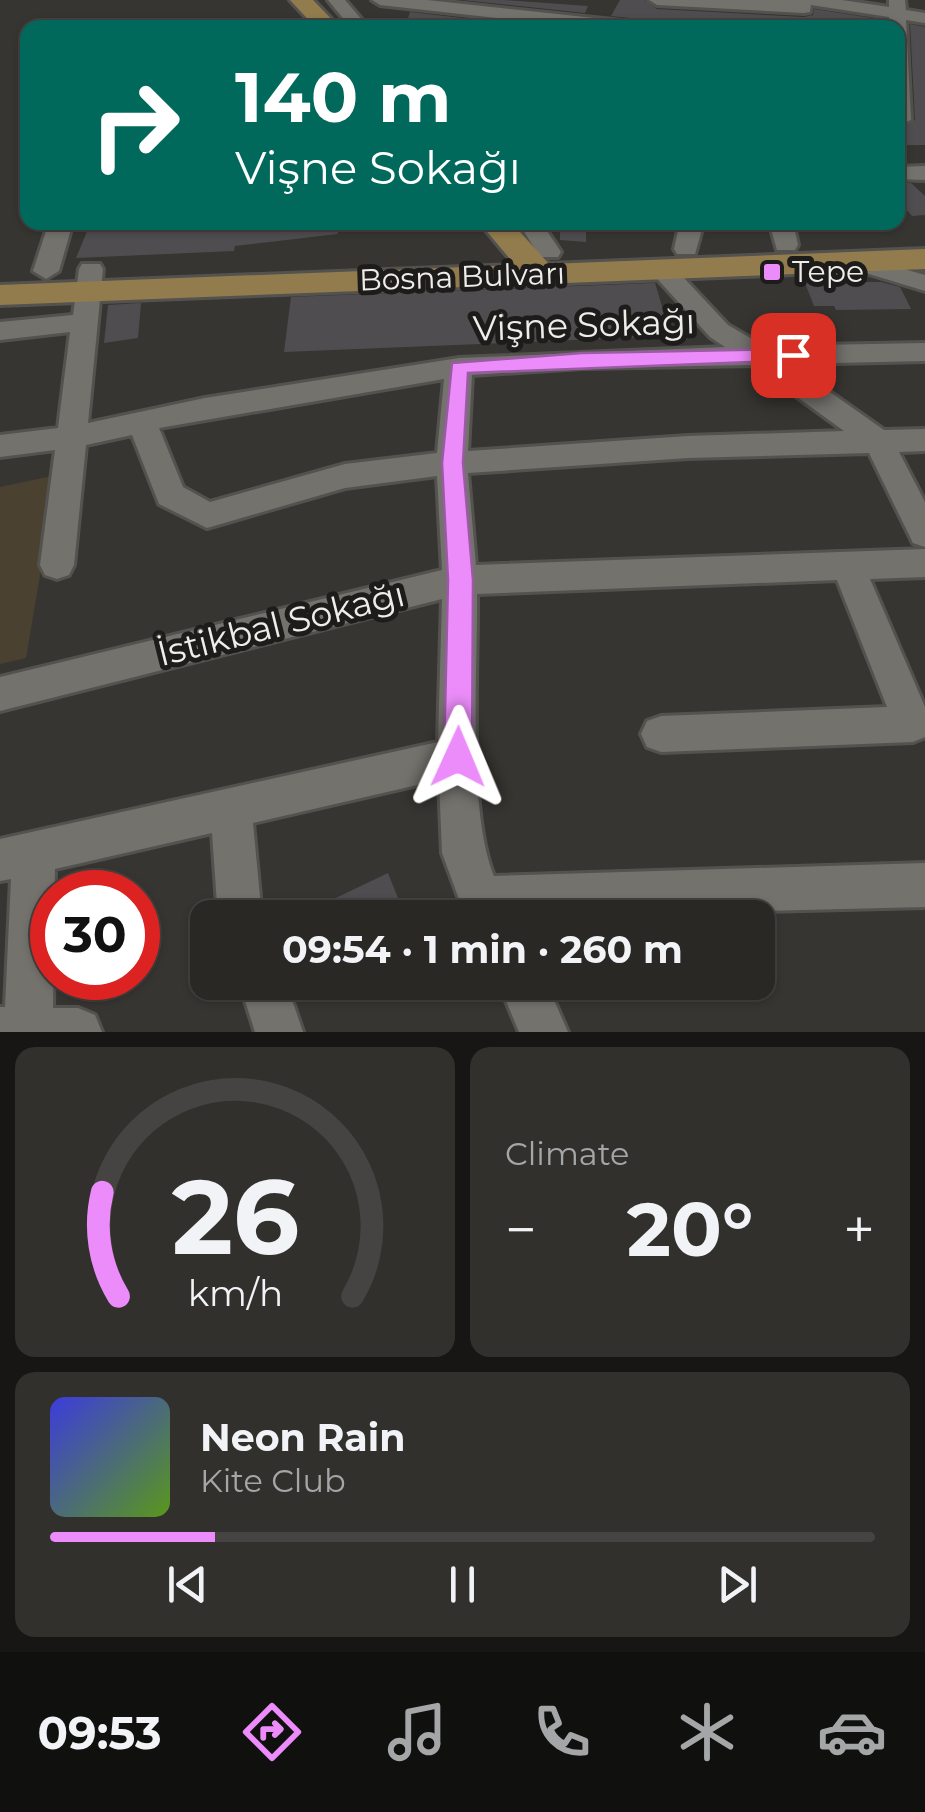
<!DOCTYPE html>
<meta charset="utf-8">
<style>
body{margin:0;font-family:Montserrat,sans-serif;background:#31302d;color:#f1f3f6;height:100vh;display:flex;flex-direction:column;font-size:38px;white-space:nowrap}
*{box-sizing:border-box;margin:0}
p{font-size:32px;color:#a5a6a7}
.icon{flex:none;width:55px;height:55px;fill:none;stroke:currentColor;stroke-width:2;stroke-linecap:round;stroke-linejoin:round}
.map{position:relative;height:1032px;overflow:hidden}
.drawer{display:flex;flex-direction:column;gap:15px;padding:15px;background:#171614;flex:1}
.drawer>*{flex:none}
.top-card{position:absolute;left:20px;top:20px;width:885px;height:210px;border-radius:20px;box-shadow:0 2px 8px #0004,0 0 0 2px #454442;background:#00695c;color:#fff;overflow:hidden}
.speed{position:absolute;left:30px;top:870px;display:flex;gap:20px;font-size:50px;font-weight:700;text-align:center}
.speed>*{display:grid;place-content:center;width:130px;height:130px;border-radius:50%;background:#292825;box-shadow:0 2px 8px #0004,0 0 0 2px #454442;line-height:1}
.speed .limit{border:15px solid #d22;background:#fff;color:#111}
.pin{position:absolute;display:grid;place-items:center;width:85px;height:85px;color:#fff;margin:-42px;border-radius:20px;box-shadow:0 5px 15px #0006}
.me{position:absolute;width:110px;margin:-55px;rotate:1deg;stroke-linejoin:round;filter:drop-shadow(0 0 8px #0008)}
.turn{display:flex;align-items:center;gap:35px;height:210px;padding:0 50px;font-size:45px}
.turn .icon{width:130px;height:130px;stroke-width:2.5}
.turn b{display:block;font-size:70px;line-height:85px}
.big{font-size:75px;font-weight:700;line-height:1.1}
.drawer .tile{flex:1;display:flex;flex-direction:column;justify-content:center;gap:15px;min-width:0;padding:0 35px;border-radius:20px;background:#31302d}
.drawer .dial{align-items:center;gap:0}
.dial svg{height:260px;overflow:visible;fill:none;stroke:#454442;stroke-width:7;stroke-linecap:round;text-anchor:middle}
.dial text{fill:#f1f3f6;stroke:none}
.song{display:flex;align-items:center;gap:30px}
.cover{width:120px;height:120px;border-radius:15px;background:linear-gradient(135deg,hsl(240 70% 55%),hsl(90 70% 35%))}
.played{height:10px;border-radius:5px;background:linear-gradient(90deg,#ec8cfa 20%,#454442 20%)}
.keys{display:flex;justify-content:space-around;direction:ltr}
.heat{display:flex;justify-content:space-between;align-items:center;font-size:55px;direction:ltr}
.drawer .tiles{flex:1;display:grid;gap:15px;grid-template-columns:1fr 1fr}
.tile:last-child{grid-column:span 2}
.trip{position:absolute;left:190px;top:900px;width:585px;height:100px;border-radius:20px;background:#292825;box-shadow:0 2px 8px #0004,0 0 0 2px #454442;font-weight:700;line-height:100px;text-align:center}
.tabs{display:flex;height:160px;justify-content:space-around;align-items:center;background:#10100f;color:#a5a6a7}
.tabs .icon{width:70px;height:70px}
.tabs .active{color:#ec8cfa}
.tabs b{font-size:45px;color:#f1f3f6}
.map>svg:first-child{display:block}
</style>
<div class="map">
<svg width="925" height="1032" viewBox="0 0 925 1032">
<rect width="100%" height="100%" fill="#373531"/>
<path fill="#4a4130" d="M57 475 26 658 0 664V487Z"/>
<g fill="#504d50">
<path d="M462 0H504L588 6 585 13Z"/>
<path d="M620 0H645L657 9 804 17 813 15 814 9 885 20V28L652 26 641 19 611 16Z"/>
<path d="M410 12 549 28 479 27 408 18Z"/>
<path d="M910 24 925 27V145H898L901 128 915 120Z"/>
<path d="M898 183H911L925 196V215L912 216 898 200Z"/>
<path d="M91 222H139L137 227 337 222 338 234 235 246 234 251 76 258Z"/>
<path d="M560 222H586V242L560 240Z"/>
<path d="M859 275 862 282H881L900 287 911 309 836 310 834 306H814L803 278Z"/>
<path d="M655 283 671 336 284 352 291 297Z"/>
<path d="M141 303 138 338 104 343 108 305Z"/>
<path d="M388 873 406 918H294Z"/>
</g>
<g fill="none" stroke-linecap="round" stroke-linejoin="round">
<g stroke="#54524f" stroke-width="6">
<g id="minor">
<path d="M328 0H345L369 28H351Z"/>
<path d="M372 0H427L641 23 649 28H588L380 5Z"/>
<path d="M649 0H842L889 7V0H905L906 10 925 13V23L906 20 911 120 898 125V28H889V17L811 5 810 12 804 13 657 5Z"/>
<path d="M925 166V180L898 179V167Z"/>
<path d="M49 222H73L59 271 46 279 33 271Z"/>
<path d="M518 222H541L561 252 558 257H540Z"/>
<path d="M680 222H704L695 254H677L674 249Z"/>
<path d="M769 222H793L798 245 795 250H777Z"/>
<path d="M855 255 925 275V291L846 267 843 262Z"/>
<path d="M661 261 670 263 728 325 764 346 925 343V361L790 364 884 430 925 429V451L899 452 925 502V547L913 543 869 453 688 458 468 473 476 565 925 549V577L870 579 925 707V737L913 742 661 752 647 747 641 734 647 721 661 716 887 707 837 580 477 594C478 668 467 811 494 876L925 863V907L466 918 442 853 439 780 253 823 262 918H218L212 833 55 869 53 1008H78L95 1015 102 1032H0V1007H5L11 879 0 881V839L438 742 442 599 0 711V677L442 570 437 476 345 488 207 528 159 504 132 435 86 445 74 565 69 575 57 579 45 575 40 565 55 450 0 457V435L58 428 70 332 0 340V322L73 315 79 269 82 264H100L103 269 88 423 205 398 459 358 725 347 710 337 652 273 649 268ZM753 365 844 431 688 436 468 451 472 375 582 368ZM444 379 437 453 345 464 210 502 183 487 159 428Z"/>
<path d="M239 982H286L303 1032H255Z"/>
<path d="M498 982H546L568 1032H519Z"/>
</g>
</g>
<g stroke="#54524f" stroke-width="6">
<g id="major">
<path d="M290 0H313L340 28H316Z"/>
<path d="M479 222H511L549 264 925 249V269L0 305V285L515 265Z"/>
</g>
</g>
<use href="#minor" fill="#74726d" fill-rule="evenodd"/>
<use href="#major" fill="#927c4d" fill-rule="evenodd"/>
</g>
<path fill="#ec8cfa" stroke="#995ba2" stroke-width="2.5" d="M793 349 800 351V360L468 373 463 463 473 580 472 757 468 766 458 770 448 766 444 757 448 580 442 463 452 363 582 353Z"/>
<rect fill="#ec8cfa" stroke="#1d1c1a" stroke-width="4" x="762" y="262" width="20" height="20" rx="5"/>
<g text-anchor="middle" stroke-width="10" stroke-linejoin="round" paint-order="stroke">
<g font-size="30" fill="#eeedea" stroke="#1d1c1a" text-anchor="start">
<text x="792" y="282">Tepe</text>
</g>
<g font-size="30" fill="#eeedea" stroke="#1d1c1a">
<text transform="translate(462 277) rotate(-2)" y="10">Bosna Bulvarı</text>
</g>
<g font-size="35" fill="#eeedea" stroke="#1d1c1a">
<text transform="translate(584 325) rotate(-2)" y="12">Vişne Sokağı</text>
<text transform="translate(281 624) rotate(-14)" y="12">İstikbal Sokağı</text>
</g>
</g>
</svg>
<div class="speed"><div class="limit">30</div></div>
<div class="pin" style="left:793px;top:355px;background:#d93025"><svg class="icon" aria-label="arrive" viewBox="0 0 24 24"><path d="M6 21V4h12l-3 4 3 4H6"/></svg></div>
<svg class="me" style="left:458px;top:757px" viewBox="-20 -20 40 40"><path d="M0-17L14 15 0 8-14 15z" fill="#ec8cfa" stroke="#fff" stroke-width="4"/></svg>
<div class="trip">09:54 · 1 min · 260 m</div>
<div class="top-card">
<div class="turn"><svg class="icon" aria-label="right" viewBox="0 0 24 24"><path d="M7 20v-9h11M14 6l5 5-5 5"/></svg><div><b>140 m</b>Vişne Sokağı</div></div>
</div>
</div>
<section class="drawer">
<div class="tiles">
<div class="tile dial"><svg viewBox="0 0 100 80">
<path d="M14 69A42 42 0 1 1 86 69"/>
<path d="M14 69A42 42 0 0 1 9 37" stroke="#ec8cfa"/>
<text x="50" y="56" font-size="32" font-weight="700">26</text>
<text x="50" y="72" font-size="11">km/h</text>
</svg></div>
<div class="tile"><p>Climate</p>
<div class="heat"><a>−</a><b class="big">20°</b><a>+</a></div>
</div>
<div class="tile">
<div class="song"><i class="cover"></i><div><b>Neon Rain</b><p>Kite Club</p></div></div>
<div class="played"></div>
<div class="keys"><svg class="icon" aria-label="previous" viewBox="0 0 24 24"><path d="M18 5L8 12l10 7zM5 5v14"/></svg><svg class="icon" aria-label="pause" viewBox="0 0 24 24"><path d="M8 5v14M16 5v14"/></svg><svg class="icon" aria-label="next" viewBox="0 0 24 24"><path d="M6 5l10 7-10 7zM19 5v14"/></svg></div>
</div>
</div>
</section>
<nav class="tabs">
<b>09:53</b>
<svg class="icon active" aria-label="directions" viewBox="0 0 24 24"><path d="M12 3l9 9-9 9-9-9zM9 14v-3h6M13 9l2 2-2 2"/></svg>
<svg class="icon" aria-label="music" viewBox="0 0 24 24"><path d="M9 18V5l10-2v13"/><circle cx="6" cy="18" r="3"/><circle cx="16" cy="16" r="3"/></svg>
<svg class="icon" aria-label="phone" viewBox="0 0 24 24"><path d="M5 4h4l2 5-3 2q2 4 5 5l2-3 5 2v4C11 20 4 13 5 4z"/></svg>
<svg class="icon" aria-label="climate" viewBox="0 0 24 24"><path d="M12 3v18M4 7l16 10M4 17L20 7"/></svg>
<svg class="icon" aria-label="car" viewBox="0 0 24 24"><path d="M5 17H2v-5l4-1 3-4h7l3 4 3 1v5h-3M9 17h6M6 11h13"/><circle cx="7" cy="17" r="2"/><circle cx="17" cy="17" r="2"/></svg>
</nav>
